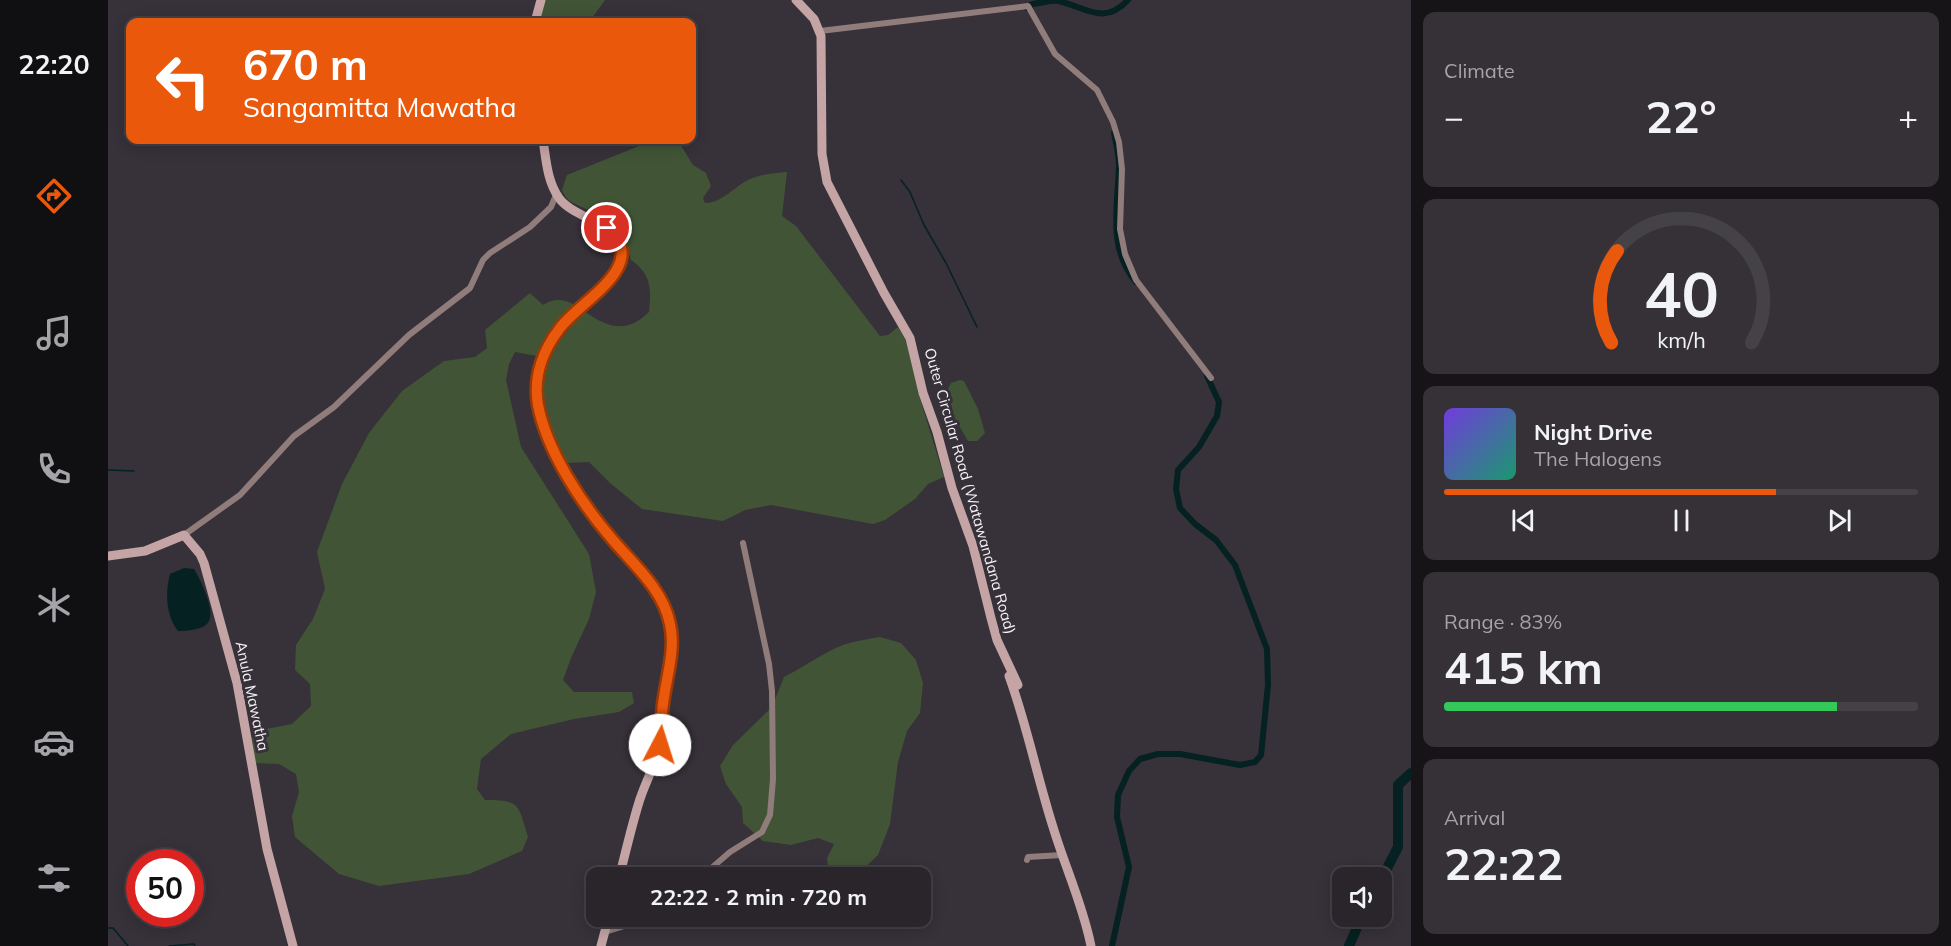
<!DOCTYPE html>
<meta charset="utf-8">
<style>
body{margin:0;font-family:Mulish,sans-serif;background:#353137;color:#f1f3f6;height:100vh;display:flex;flex-direction:column;font-size:22px;white-space:nowrap}
*{box-sizing:border-box;margin:0}
p{font-size:20px;color:#a5a5a9}
.icon{flex:none;width:33px;height:33px;fill:none;stroke:currentColor;stroke-width:2;stroke-linecap:round;stroke-linejoin:round}
.map{position:relative;flex:1;overflow:hidden}
.sheet{display:flex;flex-direction:column;gap:12px;padding:12px;background:#171418;width:540px}
.sheet>*{flex:none}
.banner{position:absolute;left:18px;top:18px;width:570px;height:126px;border-radius:12px;box-shadow:0 3px 15px #0003,0 0 0 2px #454247;background:#ea580c;color:#fff;overflow:hidden}
.buttons{position:absolute;left:1224px;top:867px;display:grid;gap:12px}
.buttons a{display:grid;place-items:center;width:60px;height:60px;border-radius:12px;background:#29252b;box-shadow:0 3px 15px #0003,0 0 0 2px #454247;font-size:30px}
.speed{position:absolute;left:18px;top:849px;display:flex;gap:12px;font-size:30px;font-weight:700;text-align:center}
.speed>*{display:grid;place-content:center;width:78px;height:78px;border-radius:50%;background:#29252b;box-shadow:0 3px 15px #0003,0 0 0 2px #454247;line-height:1}
.speed .limit{border:9px solid #d22;background:#fff;color:#111}
.pin{position:absolute;display:grid;place-items:center;width:51px;height:51px;color:#fff;margin:-26px;border:3px solid #fff;border-radius:50%;box-shadow:0 2px 6px #0007}
.me{position:absolute;width:66px;margin:-33px;rotate:5deg;stroke-linejoin:round;filter:drop-shadow(0 0 4px #0008)}
.turn{display:flex;align-items:center;gap:21px;height:126px;padding:0 18px;font-size:27px}
.turn .icon{width:78px;height:78px;stroke-width:2.5}
.turn b{display:block;font-size:42px;line-height:51px}
.big{font-size:45px;font-weight:700;line-height:1.1}
.sheet .widget{flex:1;display:flex;flex-direction:column;justify-content:center;gap:9px;min-width:0;padding:0 21px;border-radius:12px;background:#353137}
.sheet .dial{align-items:center;gap:0}
.dial svg{height:156px;overflow:visible;fill:none;stroke:#454247;stroke-width:7;stroke-linecap:round;text-anchor:middle}
.dial text{fill:#f1f3f6;stroke:none}
.song{display:flex;align-items:center;gap:18px}
.cover{width:72px;height:72px;border-radius:9px;background:linear-gradient(135deg,hsl(260 70% 55%),hsl(160 70% 35%))}
.played{height:6px;border-radius:3px;background:linear-gradient(90deg,#ea580c 70%,#454247 70%)}
.keys{display:flex;justify-content:space-around;direction:ltr}
.heat{display:flex;justify-content:space-between;align-items:center;font-size:33px;direction:ltr}
.charge{height:9px;border-radius:4px;background:linear-gradient(90deg,#34c759 83%,#454247 0)}
.trip{position:absolute;left:478px;top:867px;width:345px;height:60px;border-radius:12px;background:#29252b;box-shadow:0 3px 15px #0003,0 0 0 2px #454247;font-weight:700;line-height:60px;text-align:center}
main{display:flex;flex:1;min-height:0}
.tabs{display:flex;flex-direction:column;width:108px;justify-content:space-around;align-items:center;background:#100f11;color:#a5a5a9}
.tabs .icon{width:42px;height:42px}
.tabs .active{color:#ea580c}
.tabs b{font-size:27px;color:#f1f3f6}
.map>svg:first-child{display:block}
</style>
<main>
<nav class="tabs">
<b>22:20</b>
<svg class="icon active" aria-label="directions" viewBox="0 0 24 24"><path d="M12 3l9 9-9 9-9-9zM9 14v-3h6M13 9l2 2-2 2"/></svg>
<svg class="icon" aria-label="music" viewBox="0 0 24 24"><path d="M9 18V5l10-2v13"/><circle cx="6" cy="18" r="3"/><circle cx="16" cy="16" r="3"/></svg>
<svg class="icon" aria-label="phone" viewBox="0 0 24 24"><path d="M5 4h4l2 5-3 2q2 4 5 5l2-3 5 2v4C11 20 4 13 5 4z"/></svg>
<svg class="icon" aria-label="climate" viewBox="0 0 24 24"><path d="M12 3v18M4 7l16 10M4 17L20 7"/></svg>
<svg class="icon" aria-label="car" viewBox="0 0 24 24"><path d="M5 17H2v-5l4-1 3-4h7l3 4 3 1v5h-3M9 17h6M6 11h13"/><circle cx="7" cy="17" r="2"/><circle cx="17" cy="17" r="2"/></svg>
<svg class="icon" aria-label="filters" viewBox="0 0 24 24"><path d="M4 7h16M4 17h16"/><circle cx="9" cy="7" r="2"/><circle cx="15" cy="17" r="2"/></svg>
</nav>
<div class="map">
<svg width="1303" height="946" viewBox="0 0 1303 946">
<rect width="100%" height="100%" fill="#373139"/>
<g fill="#415536">
<path d="M436 0H497L481 22H431Z"/>
<path d="M546 140H567L572 144 585 165 598 173 603 186 595 198 597 203C614 203 626 187 640 180 653 174 666 173 679 172L674 216 688 226 772 336 780 335 790 327 798 338 810 392 836 477 820 484 807 499 777 520 765 524 663 505 637 510 615 521 534 509 502 483 481 462 456 463C449 442 437 419 435 397 430 363 456 334 476 311 500 328 518 334 541 312 543 288 544 275 523 260 516 231 501 221 476 208 464 202 460 203 454 190L459 175Z"/>
<path d="M422 293 435 305C446 298 455 299 467 305L445 330 429 356 407 352 401 364 398 380 413 447 481 554 488 592 481 619 463 658 455 680 466 692H524L526 703 511 712 466 719 403 734 373 759 369 789 377 800C413 800 410 805 420 837L414 851 361 874 271 886 231 874 187 837 184 816 191 792 188 774 171 764 147 763 144 737 153 730 184 724 203 706 202 684 187 670 188 645 205 619 217 589 209 552 234 484 261 433 294 391 336 361 367 357 379 348 377 330Z"/>
<path d="M852 380 856 381 870 409 877 433 869 441H860L847 419 841 399 837 395 843 383Z"/>
<path d="M772 637 793 643 808 660 815 683 812 713 799 731 790 762 782 824 770 855 747 877H732L720 867 719 858 726 844 710 838 683 845 655 841 635 823 634 807 618 784 612 766 625 745 664 707 676 677C692 669 706 659 722 651 737 642 755 640 772 637Z"/>
</g>
<path fill="#052122" d="M76 568 86 569C92 579 110 614 99 624 93 630 78 631 70 631 58 616 57 592 62 574Z"/>
<g fill="none" stroke-linecap="round" stroke-linejoin="round">
<g stroke="#052122" stroke-width="1.5">
<path d="M793 180 802 192 816 225 838 263 869 327"/>
<path d="M0 470 26 471"/>
<path d="M0 928H5L20 946"/>
<path d="M61 946 86 944 87 946"/>
</g>
<g stroke="#052122" stroke-width="6">
<path d="M919 8C922 4 925 4 931 3 937 2 944 0 950 1 976 6 995 27 1020 0"/>
<path d="M1006 133C1008 143 1011 155 1011 165 1010 206 999 248 1028 282"/>
<path d="M1004 946 1021 867 1009 817 1010 795 1021 771 1032 759 1050 754H1072L1132 765 1147 762 1153 755 1160 685 1159 649 1127 565 1108 540 1087 524 1072 508 1068 489 1070 470 1091 447 1109 416 1111 402 1099 376"/>
</g>
<g stroke="#052122" stroke-width="10">
<path d="M1274 878 1290 847V785L1303 773"/>
<path d="M1241 946 1254 916"/>
</g>
<g stroke="#907c7b" stroke-width="6">
<path d="M712 31 920 6 947 54 989 90 1005 122 1011 142 1014 169 1012 229 1017 254 1028 280 1103 378"/>
<path d="M76 535 132 495 186 436 226 407 301 335 362 288 375 260 382 253 422 227 443 207 448 195"/>
<path d="M919 860 920 857 954 855"/>
<path d="M592 878 622 852 654 832 662 815 665 779 664 691 661 664 635 543"/>
<path d="M497 932 526 923 537 916"/>
</g>
<g stroke="#c4a4a4" stroke-width="9">
<path d="M688 0 706 19 713 36 714 154 719 182 776 293 802 338 815 393 829 432 844 488 865 546 883 618 889 640 910 685 901 676C919 725 929 777 945 827 957 867 975 905 983 946"/>
<path d="M427 22 433 0"/>
<path d="M435 140C438 159 439 181 451 198 467 222 540 228 508 272 489 294 464 310 448 334 436 352 428 371 429 393 431 440 477 510 508 544 529 567 557 593 563 626 567 649 560 675 556 698 553 714 555 731 551 748 547 765 538 781 532 799 524 824 518 851 511 878"/>
<path d="M0 556 37 551 76 535 92 554 96 563 129 683 159 849 185 946"/>
<path d="M493 946 501 916"/>
</g>
</g>
<g fill="none" stroke-linecap="round" stroke-linejoin="round">
<g stroke="#983908" stroke-width="15">
<path id="route" d="M499 228C544 265 473 300 452 328 435 350 425 377 430 405 439 451 473 503 504 539 525 564 555 589 562 624 568 650 558 678 555 704 553 718 554 731 552 745"/>
</g>
<use href="#route" stroke="#ea580c" stroke-width="10"/>
</g>
<g text-anchor="middle" stroke-width="6" stroke-linejoin="round" paint-order="stroke">
<g font-size="15" fill="#f6f2f7" stroke="#373139">
<text transform="translate(862 491) rotate(74)" y="5">Outer Circular Road (Watawandana Road)</text>
<text transform="translate(144 696) rotate(78)" y="5">Anula Mawatha</text>
</g>
</g>
</svg>
<div class="buttons">
<a><svg class="icon" aria-label="sound" viewBox="0 0 24 24"><path d="M4 9h4l5-4v14l-5-4H4zM17 9q2 3 0 6"/></svg></a>
</div>
<div class="speed"><div class="limit">50</div></div>
<div class="pin" style="left:499px;top:228px;background:#d93025"><svg class="icon" aria-label="arrive" viewBox="0 0 24 24"><path d="M6 21V4h12l-3 4 3 4H6"/></svg></div>
<svg class="me" style="left:552px;top:745px" viewBox="-20 -20 40 40"><circle r="19" fill="#fff"/><path d="M0-13L10 11 0 6-10 11z" fill="#ea580c"/></svg>
<div class="trip">22:22 · 2 min · 720 m</div>
<div class="banner">
<div class="turn"><svg class="icon" aria-label="left" viewBox="0 0 24 24"><path d="M17 20v-9H6M10 6l-5 5 5 5"/></svg><div><b>670 m</b>Sangamitta Mawatha</div></div>
</div>
</div>
<section class="sheet">
<div class="widget"><p>Climate</p>
<div class="heat"><a>−</a><b class="big">22°</b><a>+</a></div>
</div>
<div class="widget dial"><svg viewBox="0 0 100 80">
<path d="M14 69A42 42 0 1 1 86 69"/>
<path d="M14 69A42 42 0 0 1 17 22" stroke="#ea580c"/>
<text x="50" y="56" font-size="32" font-weight="700">40</text>
<text x="50" y="72" font-size="11">km/h</text>
</svg></div>
<div class="widget">
<div class="song"><i class="cover"></i><div><b>Night Drive</b><p>The Halogens</p></div></div>
<div class="played"></div>
<div class="keys"><svg class="icon" aria-label="previous" viewBox="0 0 24 24"><path d="M18 5L8 12l10 7zM5 5v14"/></svg><svg class="icon" aria-label="pause" viewBox="0 0 24 24"><path d="M8 5v14M16 5v14"/></svg><svg class="icon" aria-label="next" viewBox="0 0 24 24"><path d="M6 5l10 7-10 7zM19 5v14"/></svg></div>
</div>
<div class="widget"><p>Range · 83%</p><b class="big">415 km</b><div class="charge"></div></div>
<div class="widget"><p>Arrival</p><b class="big">22:22</b></div>
</section>
</main>
